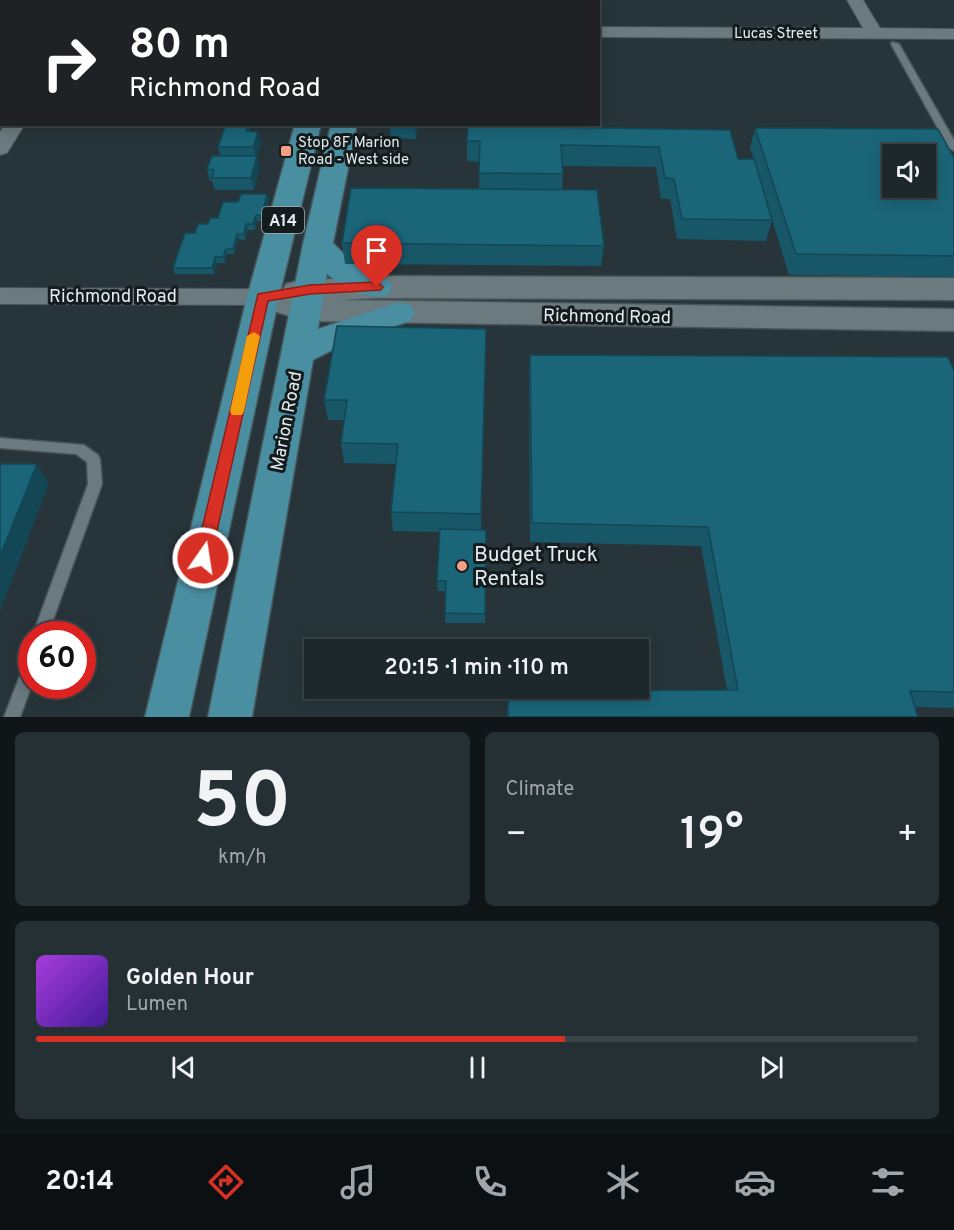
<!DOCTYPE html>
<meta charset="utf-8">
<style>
body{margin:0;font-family:Overpass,sans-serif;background:#253034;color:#f1f3f6;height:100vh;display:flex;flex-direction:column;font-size:22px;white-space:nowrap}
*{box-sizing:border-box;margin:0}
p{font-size:20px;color:#a0a6a9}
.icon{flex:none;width:33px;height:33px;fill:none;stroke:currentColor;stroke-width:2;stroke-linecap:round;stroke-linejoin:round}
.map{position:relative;height:717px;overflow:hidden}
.sheet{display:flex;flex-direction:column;gap:15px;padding:15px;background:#101618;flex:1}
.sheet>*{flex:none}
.top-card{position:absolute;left:0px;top:0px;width:600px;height:126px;box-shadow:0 3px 15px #0003,0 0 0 2px #3b4448;background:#202124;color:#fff;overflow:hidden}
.fabs{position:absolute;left:882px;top:144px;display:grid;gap:12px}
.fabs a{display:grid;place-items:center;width:54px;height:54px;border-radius:0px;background:#1d282c;box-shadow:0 3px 15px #0003,0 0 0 2px #3b4448;font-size:30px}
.speed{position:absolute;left:18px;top:621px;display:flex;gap:12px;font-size:30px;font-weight:700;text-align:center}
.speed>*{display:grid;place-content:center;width:78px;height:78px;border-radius:50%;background:#1d282c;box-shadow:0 3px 15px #0003,0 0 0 2px #3b4448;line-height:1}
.speed .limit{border:9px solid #d22;background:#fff;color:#111}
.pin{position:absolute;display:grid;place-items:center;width:51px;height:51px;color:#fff;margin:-62px -26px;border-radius:50% 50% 50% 0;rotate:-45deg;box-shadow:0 0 6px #0007}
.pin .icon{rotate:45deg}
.me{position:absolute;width:66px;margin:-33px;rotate:13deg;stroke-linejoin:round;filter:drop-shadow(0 0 4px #0008)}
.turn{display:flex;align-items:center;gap:21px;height:126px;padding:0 30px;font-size:27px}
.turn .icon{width:78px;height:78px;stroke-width:2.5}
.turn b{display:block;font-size:42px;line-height:51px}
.big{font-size:45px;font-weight:600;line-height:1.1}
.sheet .widget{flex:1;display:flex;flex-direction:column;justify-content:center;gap:9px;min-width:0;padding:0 21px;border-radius:9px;background:#253034}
.sheet .dial{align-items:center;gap:0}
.dial b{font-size:78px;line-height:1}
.song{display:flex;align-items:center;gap:18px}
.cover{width:72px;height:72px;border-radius:9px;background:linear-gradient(135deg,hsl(280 70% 55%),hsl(260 70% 35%))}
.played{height:6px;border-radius:3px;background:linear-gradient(90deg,#d93025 60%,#3b4448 60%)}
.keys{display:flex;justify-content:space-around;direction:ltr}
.heat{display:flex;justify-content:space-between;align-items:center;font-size:33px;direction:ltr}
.sheet .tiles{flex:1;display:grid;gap:15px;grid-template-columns:1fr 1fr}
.widget:last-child{grid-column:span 2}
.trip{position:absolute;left:304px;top:639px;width:345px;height:60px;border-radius:0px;background:#1d282c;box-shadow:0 3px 15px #0003,0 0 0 2px #3b4448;font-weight:600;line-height:60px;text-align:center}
.dock{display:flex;height:96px;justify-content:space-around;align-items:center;background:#0c1012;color:#a0a6a9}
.dock .icon{width:42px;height:42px}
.dock .current{color:#d93025}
.dock b{font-size:27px;color:#f1f3f6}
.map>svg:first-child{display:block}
</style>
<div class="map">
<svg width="954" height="717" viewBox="0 0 954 717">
<rect width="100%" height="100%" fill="#27353a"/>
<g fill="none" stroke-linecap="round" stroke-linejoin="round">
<g stroke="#465357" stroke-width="3">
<g id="lane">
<path d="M892 42 899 44 954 140V151L949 148 891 44Z"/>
<path d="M0 438 84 445 98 455 100 459 102 484 48 634H33L88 484 87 462 76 454 0 448Z"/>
<path d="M32 655V685L20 717H4L27 657Z"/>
</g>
</g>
<g stroke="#465357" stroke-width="2">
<g id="street">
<path d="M847 0H863L880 28 954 29V39L598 37V27L863 28Z"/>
<rect x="0" y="8" width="2" height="10"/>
<path d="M5 124H25L7 153 0 155V132Z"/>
<path d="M0 288 263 289 271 291 275 297 271 303 263 305 0 304Z"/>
</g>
</g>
<g stroke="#465357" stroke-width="3">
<path id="secondary" d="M377 276 954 278V300L377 298 341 300 954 309V331L307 321 252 305 247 297 252 289 263 286 282 292 286 284 297 281Z"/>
</g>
<g stroke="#465357" stroke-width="3">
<g id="primary">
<rect x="325" y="0" width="22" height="2"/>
<path d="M358 0H380L357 2Z"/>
<path d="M295 124H321L279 297 189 717H145L247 297Z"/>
<path d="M331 124H357L333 243 354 264 388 279 392 287 388 295C368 300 343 288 327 274L318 329 399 302 410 305 415 313 410 321 350 341 313 360 252 717H208L303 244Z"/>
</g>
</g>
<use href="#lane" fill="#6a7a7f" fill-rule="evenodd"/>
<use href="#street" fill="#6a7a7f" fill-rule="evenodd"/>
<use href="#secondary" fill="#6a7a7f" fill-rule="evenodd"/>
<use href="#primary" fill="#4a8ea2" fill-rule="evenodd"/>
</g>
<g fill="#175768">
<path d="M217 0H242L218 1Z"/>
<path d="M288 0H312V1Z"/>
<path d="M217 124H263V128L249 127 250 131 258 132 261 143 256 156 260 168 254 190H215L212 181H210L207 169 221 156 218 147 225 127H217Z"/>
<path d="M387 124H417L416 139 391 138 390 126H387Z"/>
<path d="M755 128 954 158V277L789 275 763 190 772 220 766 241 677 239 670 199H661L656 167 562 166 563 174 562 190 604 246 601 266 345 264 342 243 479 189 480 162 467 161V141L730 130 738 159H754L750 148Z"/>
<path d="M267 194 269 200 263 221H257L255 230H248L245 240 238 239 234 254H227L225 263H217L214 274H175L173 268 195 233 218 218 238 202Z"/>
<path d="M486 349 481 530H486L485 623H445L446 591H438L437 581 440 532 393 531 391 512 396 464 344 463 341 443 344 420H328L324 400Z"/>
<path d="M530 355 954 371V708L915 707 918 717H507L508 691 727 690 701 546 530 542 529 375Z"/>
</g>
<g fill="#134755">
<path d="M415 124H417L416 139 415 128Z"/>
<path d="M258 132 261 143 256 158 253 147Z"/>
<path d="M257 156 260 168 254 190 251 178Z"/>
<path d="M267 194 269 200 263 221 262 216Z"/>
<path d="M256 215 257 221 255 230 253 224Z"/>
<path d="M246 224 248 230 245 240 244 234Z"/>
<path d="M237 234 238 239 234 254 233 249Z"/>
<path d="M226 249 227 254 225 263 223 257Z"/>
<path d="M215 257 217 263 214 274 212 268Z"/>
<path d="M37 464 49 484 0 611V556Z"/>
</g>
<g fill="#1b6579" stroke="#134755" stroke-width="1.5" fill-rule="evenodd">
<path d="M404 0H432V2H403Z"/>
<path d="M226 124H248L246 131 258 132 253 147H218Z"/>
<path d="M391 124H415V128L390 127Z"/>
<path d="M468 126 730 130 738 159H754L772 220 682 219 674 179 665 178 659 147 561 145 563 174 479 173 480 141H467Z"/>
<path d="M755 128 938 129 954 158V256L796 254ZM892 154H926V188H892Z"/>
<path d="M212 156H257L251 178H212L214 170 207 169Z"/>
<path d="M351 188 597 190 604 246 342 243Z"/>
<path d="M241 194H267L262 216 256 215 253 224H246L244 234H237L233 249H226L223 257H215L212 268H173L185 233H195L198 224H208L210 218H218L223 202H238Z"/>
<path d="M337 326 486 329 481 514 391 512 398 444 341 443 347 400H324Z"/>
<path d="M530 355 948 357 954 371V692L910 691 918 717H508V691L738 690 708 527 532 523Z"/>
<path d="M0 464H37L0 556Z"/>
<path d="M440 529 486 530 485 614 445 613 446 581H437Z"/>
</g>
<path fill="#d93025" stroke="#8d1f18" stroke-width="1.5" d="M377 282 383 287 381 290 310 294 268 301 211 558 209 563 203 565 197 563 195 558 258 294 310 285Z"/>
<path fill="#f59e0b" d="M254 332 260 336 244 411 242 415H232L230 411 247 336Z"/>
<g fill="#f39f84" stroke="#151c1e" stroke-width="2">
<rect x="280" y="145" width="12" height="12" rx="3"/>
<circle cx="462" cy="566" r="6"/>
</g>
<g text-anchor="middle" stroke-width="6" stroke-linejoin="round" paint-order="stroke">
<g font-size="15" fill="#e3ecef" stroke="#151c1e">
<text x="776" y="38">Lucas Street</text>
</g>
<g font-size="15" fill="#e3ecef" stroke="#151c1e" text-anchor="start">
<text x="298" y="147">Stop 8F Marion<tspan x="298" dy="17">Road - West side</tspan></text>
</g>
<rect fill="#151c1e" stroke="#a5aeb0" stroke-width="1.5" x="262" y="207" width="42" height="26" rx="4.5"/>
<g font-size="16" font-weight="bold" fill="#e3ecef">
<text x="283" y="226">A14</text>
</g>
<g font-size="18" fill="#e3ecef" stroke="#151c1e">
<text x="113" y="302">Richmond Road</text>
<text transform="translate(607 316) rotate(1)" y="6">Richmond Road</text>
<text transform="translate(286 421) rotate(-79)" y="6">Marion Road</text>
</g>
<g font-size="21" fill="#e3ecef" stroke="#151c1e" text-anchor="start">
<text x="474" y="561">Budget Truck<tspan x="474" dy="24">Rentals</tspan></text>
</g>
</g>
</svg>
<div class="fabs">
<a><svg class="icon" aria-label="sound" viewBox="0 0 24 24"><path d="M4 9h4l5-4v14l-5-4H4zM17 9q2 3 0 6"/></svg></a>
</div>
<div class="speed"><div class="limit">60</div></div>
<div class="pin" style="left:377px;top:287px;background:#d93025"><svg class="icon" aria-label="arrive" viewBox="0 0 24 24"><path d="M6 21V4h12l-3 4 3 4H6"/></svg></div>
<svg class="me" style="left:203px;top:558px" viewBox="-20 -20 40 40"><circle r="17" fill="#d93025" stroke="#fff" stroke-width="3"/><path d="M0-11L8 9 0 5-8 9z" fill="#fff"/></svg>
<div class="trip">20:15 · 1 min · 110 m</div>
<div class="top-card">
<div class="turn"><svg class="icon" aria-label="right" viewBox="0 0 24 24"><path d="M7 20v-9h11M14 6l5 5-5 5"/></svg><div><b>80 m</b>Richmond Road</div></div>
</div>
</div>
<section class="sheet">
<div class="tiles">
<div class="widget dial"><b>50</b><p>km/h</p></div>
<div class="widget"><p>Climate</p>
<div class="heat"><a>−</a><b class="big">19°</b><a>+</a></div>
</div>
<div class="widget">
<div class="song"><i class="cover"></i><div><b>Golden Hour</b><p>Lumen</p></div></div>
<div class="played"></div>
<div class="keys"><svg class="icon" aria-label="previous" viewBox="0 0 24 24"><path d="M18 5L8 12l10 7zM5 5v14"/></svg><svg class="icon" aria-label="pause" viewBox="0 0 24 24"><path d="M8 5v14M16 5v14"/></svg><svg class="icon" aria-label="next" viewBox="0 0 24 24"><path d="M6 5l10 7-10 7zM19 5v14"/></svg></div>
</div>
</div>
</section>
<nav class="dock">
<b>20:14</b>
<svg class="icon current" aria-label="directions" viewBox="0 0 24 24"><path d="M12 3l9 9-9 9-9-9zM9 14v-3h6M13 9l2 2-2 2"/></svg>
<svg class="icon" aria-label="music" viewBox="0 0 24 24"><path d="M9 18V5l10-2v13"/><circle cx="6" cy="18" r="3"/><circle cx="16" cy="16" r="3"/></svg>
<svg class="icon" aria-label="phone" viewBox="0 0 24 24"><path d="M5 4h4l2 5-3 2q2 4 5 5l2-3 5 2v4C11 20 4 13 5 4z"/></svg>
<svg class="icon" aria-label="climate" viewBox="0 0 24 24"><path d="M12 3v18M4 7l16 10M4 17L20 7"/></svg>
<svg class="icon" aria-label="car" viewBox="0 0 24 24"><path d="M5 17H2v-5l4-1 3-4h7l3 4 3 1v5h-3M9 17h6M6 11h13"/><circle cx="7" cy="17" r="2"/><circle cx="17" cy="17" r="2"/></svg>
<svg class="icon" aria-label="filters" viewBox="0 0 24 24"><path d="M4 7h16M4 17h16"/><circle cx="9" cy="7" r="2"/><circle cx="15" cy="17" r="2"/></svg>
</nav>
